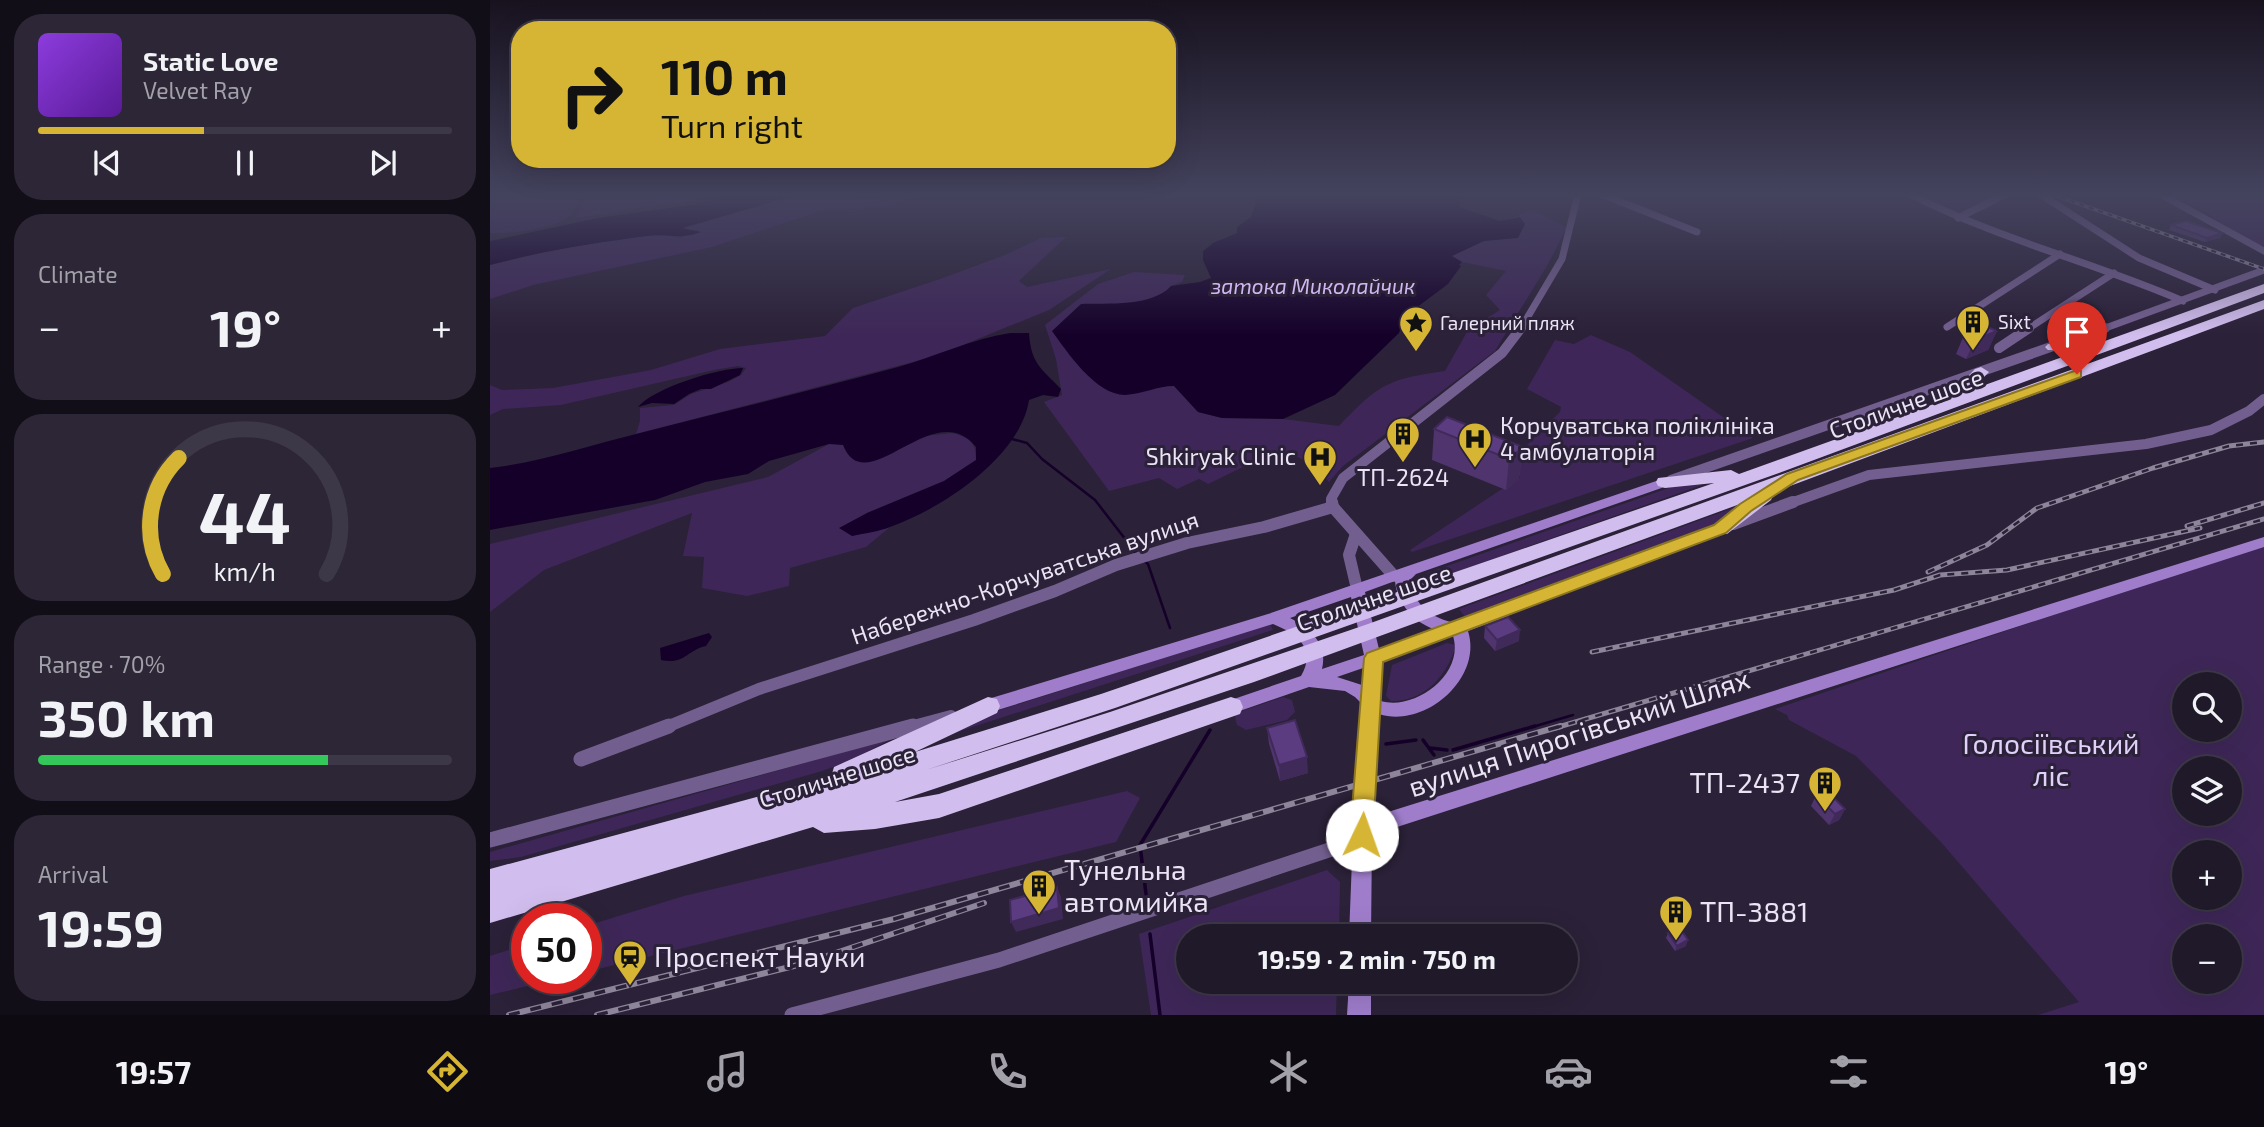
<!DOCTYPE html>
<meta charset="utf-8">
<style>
body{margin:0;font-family:"Exo 2",sans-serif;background:#2d2636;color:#f1f3f6;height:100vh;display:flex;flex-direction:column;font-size:26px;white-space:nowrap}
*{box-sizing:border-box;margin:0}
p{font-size:23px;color:#a2a0a8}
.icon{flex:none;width:38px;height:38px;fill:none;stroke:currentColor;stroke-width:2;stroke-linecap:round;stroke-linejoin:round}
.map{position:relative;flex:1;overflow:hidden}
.panel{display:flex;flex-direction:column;gap:14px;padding:14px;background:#120e17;width:490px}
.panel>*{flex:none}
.hud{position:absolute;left:21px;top:21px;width:665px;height:147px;border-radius:28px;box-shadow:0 7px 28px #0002,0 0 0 2px #3d3847;background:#d6b534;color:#111;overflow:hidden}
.tools{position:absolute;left:1682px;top:672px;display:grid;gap:14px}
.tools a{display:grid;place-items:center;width:70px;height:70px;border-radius:50%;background:#20192a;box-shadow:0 7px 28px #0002,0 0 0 2px #3d3847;font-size:35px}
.speed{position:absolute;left:21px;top:903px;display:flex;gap:14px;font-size:35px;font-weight:700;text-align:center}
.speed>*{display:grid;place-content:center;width:91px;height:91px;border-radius:50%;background:#20192a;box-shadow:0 7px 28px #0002,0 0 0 2px #3d3847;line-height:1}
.speed .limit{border:10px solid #d22;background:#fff;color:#111}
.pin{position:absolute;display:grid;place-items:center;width:60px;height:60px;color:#fff;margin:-72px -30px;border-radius:50% 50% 50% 0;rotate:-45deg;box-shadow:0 0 7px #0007}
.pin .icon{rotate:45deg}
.me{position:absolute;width:77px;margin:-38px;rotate:3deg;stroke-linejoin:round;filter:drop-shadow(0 0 5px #0008)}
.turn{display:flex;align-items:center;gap:24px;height:147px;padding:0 35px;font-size:32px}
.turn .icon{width:91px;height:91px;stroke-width:2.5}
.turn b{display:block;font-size:49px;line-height:60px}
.big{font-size:52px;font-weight:700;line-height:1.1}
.panel .tile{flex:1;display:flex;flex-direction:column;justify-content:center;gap:10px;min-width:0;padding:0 24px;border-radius:28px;background:#2d2636}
.panel .dial{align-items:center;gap:0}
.dial svg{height:182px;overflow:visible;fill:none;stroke:#3d3847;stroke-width:7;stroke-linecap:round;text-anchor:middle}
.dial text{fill:#f1f3f6;stroke:none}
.song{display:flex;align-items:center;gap:21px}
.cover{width:84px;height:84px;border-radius:10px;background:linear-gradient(135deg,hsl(270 70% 55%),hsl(270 70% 35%))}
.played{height:7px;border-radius:4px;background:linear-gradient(90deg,#d6b534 40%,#3d3847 40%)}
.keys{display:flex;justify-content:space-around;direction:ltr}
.heat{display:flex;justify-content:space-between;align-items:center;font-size:38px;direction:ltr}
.charge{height:10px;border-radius:5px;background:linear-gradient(90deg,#34c759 70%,#3d3847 0)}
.trip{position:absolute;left:686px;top:924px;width:402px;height:70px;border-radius:35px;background:#20192a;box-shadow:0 7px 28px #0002,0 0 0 2px #3d3847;font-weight:700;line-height:70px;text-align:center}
.tabs{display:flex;height:112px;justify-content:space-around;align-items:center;background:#0d0a11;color:#a2a0a8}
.tabs .icon{width:49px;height:49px}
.tabs .current{color:#d6b534}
.tabs b{font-size:32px;color:#f1f3f6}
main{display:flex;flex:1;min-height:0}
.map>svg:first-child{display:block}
</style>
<main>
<section class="panel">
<div class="tile">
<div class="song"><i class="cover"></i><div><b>Static Love</b><p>Velvet Ray</p></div></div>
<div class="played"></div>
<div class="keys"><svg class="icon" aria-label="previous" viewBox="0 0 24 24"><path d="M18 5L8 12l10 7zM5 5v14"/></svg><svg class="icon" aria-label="pause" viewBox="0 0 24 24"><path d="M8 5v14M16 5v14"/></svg><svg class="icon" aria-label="next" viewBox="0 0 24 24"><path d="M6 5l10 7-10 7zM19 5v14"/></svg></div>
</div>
<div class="tile"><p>Climate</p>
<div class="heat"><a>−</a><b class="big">19°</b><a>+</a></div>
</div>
<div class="tile dial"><svg viewBox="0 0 100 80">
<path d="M14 69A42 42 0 1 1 86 69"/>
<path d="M14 69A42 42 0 0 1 21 18" stroke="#d6b534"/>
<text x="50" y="56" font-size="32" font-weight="700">44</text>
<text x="50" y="72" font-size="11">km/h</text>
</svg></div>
<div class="tile"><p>Range · 70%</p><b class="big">350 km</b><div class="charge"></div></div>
<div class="tile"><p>Arrival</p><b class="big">19:59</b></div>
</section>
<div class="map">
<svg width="1774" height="1015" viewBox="0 0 1774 1015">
<rect width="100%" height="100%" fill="#2b2138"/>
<g fill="#3e2758" fill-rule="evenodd">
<path d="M0 194H93C88 201 84 213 77 218 64 228 16 235 0 233Z"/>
<path d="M98 194H220L200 201 85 218Z"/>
<path d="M310 194H372L368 198 432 196 391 207 330 211 222 247 43 285 0 299V265L84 245 172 234 190 238 209 230 196 231 191 229Z"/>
<path d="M1428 194H1515L1470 215Z"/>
<path d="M1678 194H1774V246L1759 241 1710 209Z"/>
<path d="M1041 210 1077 227 1058 264 1005 351 853 466 839 482 829 470 808 457 753 467 718 484 709 479 687 489 669 478 619 491 554 402 572 395 566 359 555 325 608 284 644 272 695 275 692 282 681 286 678 386H684L708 412 732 418 793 419 849 426C889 384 898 379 955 371L978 330 1010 310 996 295 1016 271 972 262 961 256 994 241 1014 238 1015 221Z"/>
<path d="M576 237 529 281 537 287 621 269 559 310 446 356 146 434 150 421V408L184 405 201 394 238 382 251 375 256 368 248 366 224 370 71 405 13 409 0 415V385L12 390 63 388 161 370 230 349 335 336 363 308 450 279 515 255 551 238Z"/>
<path d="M1101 335 1140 352 1263 438 922 552 920 550 1030 477 1021 465 1027 455 1070 412 1071 407 1037 389 1065 340 1084 344Z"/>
<path d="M462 433C479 437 486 442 486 460L454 481 377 513 362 536 400 527 376 547 300 568 299 586 257 596 212 588 214 557 193 556 202 513 54 570 0 612V544L278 477 339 444H416L435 436Z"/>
<path d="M1187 485H1212L943 580 937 573Z"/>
<path d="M1243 508 1233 521 1222 527 975 617 969 609Z"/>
<path d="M1774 544V1015H1548L1589 1002 1450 841 1366 756 1299 720 1297 715 1285 709ZM1694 684H1740V730H1694ZM1694 768H1740V814H1694ZM1694 852H1740V898H1694ZM1694 936H1740V982H1694Z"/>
<path d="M780 624 783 630 430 744 485 718Z"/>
<path d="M957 643 966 645C958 674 935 702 901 701L896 696 902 665Z"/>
<path d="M793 697 802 700 805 712 797 720 756 730 747 725 745 717 749 712Z"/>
<path d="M403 738 357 762 332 771 31 857 0 861V852Z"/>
<path d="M637 791 650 798 626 842 96 972V926L194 896Z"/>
<path d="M837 870 850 882 849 936H698V982H847L846 1015H661L649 934Z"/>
<path d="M37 944V978H70L0 995V956Z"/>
</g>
<g fill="#150029">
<path d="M247 194H310L192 228 211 232C190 240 178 233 157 236 104 243 52 251 0 265V241L108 218 201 205Z"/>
<path d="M769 194H984L970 200 969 207 1010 221 1030 217 1035 224 1028 238 994 241 962 256 972 262 969 265 971 266 958 284 914 317 909 333 845 395 793 419 732 418 708 412 684 386C668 386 652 394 635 395 606 395 577 352 562 331L591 304C618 303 662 307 681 286L710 282 721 278 713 260V251L723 243 747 233V227L761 217Z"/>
<path d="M520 333H539C541 364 551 368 571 389L568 397 553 395 539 400C530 458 451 509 400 527 388 532 375 533 362 536L349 528 377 513 454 481 486 460V447C444 394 376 503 353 445L339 444 279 461 258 474 215 482 165 500 0 530V468C52 462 100 445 150 433 236 411 323 390 408 367 446 356 482 339 520 333Z"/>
<path d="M253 368 250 375 221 389H211L199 394 184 404 162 403 148 407C164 388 228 368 253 368Z"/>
<path d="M219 633 222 637 216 646C195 651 195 665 171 660L170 648Z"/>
</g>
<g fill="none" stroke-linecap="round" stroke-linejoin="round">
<g stroke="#150029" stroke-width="2.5">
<path d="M522 439 537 443 552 459 605 500 646 553"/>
<path d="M653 560 658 564 680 628"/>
<path d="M1039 728 1083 715"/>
</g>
<g stroke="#150029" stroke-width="3.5">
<path d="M933 740 944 755"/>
<path d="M896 744 926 740"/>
<path d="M940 748 957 750"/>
<path d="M963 750 1045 726"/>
<path d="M656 894 650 845 720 730"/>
<path d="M660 934 670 1015"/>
</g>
<g stroke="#735f8f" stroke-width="7">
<path d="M1111 194 1207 232"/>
<path d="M1420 194C1507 239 1603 262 1693 301"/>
<path d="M1550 194 1649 258 1725 290"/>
<path d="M1670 194 1774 251"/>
<path d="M1468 218 1516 194"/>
<path d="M1457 327 1570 254"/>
<path d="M1030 330 1072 259 1088 194"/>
<path d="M1536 330 1624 273"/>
<path d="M1610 330 1774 270"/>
</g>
<g stroke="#735f8f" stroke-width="10">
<path d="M1509 348 1539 328"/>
<path d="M1181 480 1615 328"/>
<path d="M842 504 841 499 853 478 1012 353 1031 328"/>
<path d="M1298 504 1379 475 1656 444 1721 430 1759 411 1774 399"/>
</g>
<g stroke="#735f8f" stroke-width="12">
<path d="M842 502 843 507"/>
<path d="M843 507 904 576"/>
<path d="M1243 524 1303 502"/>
<path d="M866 534 859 555 867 589"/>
<path d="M174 728 269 689 484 620 565 591 626 565 697 543 774 527 843 507"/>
<path d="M416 728 461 716"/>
</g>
<g stroke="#735f8f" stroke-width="15">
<path d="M91 759 179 726"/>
<path d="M0 840 423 726"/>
<path d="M302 1015 509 960 842 849 872 835"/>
</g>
<g fill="#9f7dcb" fill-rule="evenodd">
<path d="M1175 478 1180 479 1182 482 1180 485 926 574 921 579C922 605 943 619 966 623L1225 526 1230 524 1237 529 1235 532 978 631C993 678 935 729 889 714L883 819 898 812 1774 537V547L904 828 882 839 881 936H859L865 784 873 705 865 697 855 691 819 687 741 714 735 712 732 707 735 702 811 676C827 648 807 634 783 624L498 713 492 711 489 706 492 701 498 699 778 614ZM905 581C907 604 925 623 946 630L889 649 875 592ZM861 597 874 655 832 669C838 644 821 629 800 618ZM963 636C975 674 925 711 891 701L893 668 892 661ZM876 667 875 686 847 677Z"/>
<path d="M859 982H881V1015H857Z"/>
</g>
<path fill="#d2beee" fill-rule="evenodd" d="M1774 284V293L1289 473 625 708 436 770 620 712 878 624 1774 300V309L1281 493 1283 496 1281 500 1237 534H1223L1220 529 1250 504 764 682 405 802 449 794 741 697 750 700 753 707 750 714 449 818 385 829 334 833 323 827 0 923V869L341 777 344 767 498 697 507 699 510 706 507 713 425 752 611 694 1224 483 1175 488 1168 486 1166 482 1168 478 1241 470 1249 474 1455 400 1485 369 1491 367 1499 372 1481 390 1589 351 1558 350 1555 347 1558 344 1612 342Z"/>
<g stroke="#8d8599" stroke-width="3.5">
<path id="rail-far2" d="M1561 194 1774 269"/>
</g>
<g stroke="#8d8599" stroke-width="5">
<g id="rail-far1">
<path d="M1697 526 1774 503"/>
<path d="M1438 572 1497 545 1547 508 1663 468 1739 446 1774 442"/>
<path d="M1102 652 1404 590 1450 575 1517 570 1710 528"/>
<path d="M1065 728 1774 519"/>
</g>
</g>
<g stroke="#8d8599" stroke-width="6">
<g id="rail">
<path d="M19 1015 404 919 1071 726"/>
<path d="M107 1015 316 963 494 903"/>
</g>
</g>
<use href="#rail-far2" stroke="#2b2138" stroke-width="2" stroke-dasharray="5" stroke-linecap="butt"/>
<use href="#rail-far1" stroke="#2b2138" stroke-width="2.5" stroke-dasharray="7" stroke-linecap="butt"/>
<use href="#rail" stroke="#2b2138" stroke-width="3.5" stroke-dasharray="11" stroke-linecap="butt"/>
</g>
<g fill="#4f346e">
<path d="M1681 225 1732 233 1730 238 1715 242 1679 230Z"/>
<path d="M1507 331 1498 350 1476 359 1466 354 1474 335Z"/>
<path d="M944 429 1033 447 1029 478 1016 490 942 460Z"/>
<path d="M995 626 1029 641 1005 651 994 638Z"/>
<path d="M777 728 818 773 790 781 779 744Z"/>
<path d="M1326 795 1355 809 1349 820 1339 825 1321 806Z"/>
<path d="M1178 933 1196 946 1185 951 1176 938Z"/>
</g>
<g fill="#402a5a">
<path d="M1732 233 1730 238 1715 242 1717 238Z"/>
<path d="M1507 331 1498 350 1476 359 1485 340Z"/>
<path d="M1033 447 1029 478 1016 490 1019 459Z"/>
<path d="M1030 630 1029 641 1005 651 1007 640Z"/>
<path d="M817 757 818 773 790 781 789 765Z"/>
<path d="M1355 809 1349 820 1339 825 1345 814Z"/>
<path d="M567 887 571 897 573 919 526 932 521 922Z"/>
<path d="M1198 940 1196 946 1185 951 1187 946Z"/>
</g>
<g fill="#5c3c80" stroke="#402a5a" stroke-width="2">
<path d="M1696 221 1732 233 1717 238 1681 225Z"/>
<path d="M1495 326 1507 331 1485 340 1474 335Z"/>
<path d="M957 417 1033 447 1019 459 944 429Z"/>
<path d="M1018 617 1030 630 1007 640 995 626Z"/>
<path d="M805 720 817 757 789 765 777 728Z"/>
<path d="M1336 790 1355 809 1345 814 1326 795Z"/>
<path d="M567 887 569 908 521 922 520 900Z"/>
<path d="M1189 927 1198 940 1187 946 1178 933Z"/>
</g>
<linearGradient id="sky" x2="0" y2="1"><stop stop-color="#18121f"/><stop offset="0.58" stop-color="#44435e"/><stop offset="1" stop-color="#44435e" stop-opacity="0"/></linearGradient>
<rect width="1774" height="336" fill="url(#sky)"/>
<path fill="#d6b534" stroke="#8b7622" stroke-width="2" d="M1587 370 1591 371V377L1308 480 1261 511 1236 533 893 662 883 835 879 842 872 845 864 842 860 835 874 658 877 653 1224 525 1250 504 1297 474Z"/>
<defs>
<g id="building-pin" transform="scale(1.75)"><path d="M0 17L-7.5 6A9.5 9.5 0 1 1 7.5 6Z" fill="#d6b534" stroke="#2b2138"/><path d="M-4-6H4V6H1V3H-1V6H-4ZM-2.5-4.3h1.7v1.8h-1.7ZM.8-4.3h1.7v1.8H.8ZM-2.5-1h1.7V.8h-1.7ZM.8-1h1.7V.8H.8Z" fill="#111"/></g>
<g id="sight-pin" transform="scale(1.75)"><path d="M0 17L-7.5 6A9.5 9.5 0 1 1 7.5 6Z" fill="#d6b534" stroke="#2b2138"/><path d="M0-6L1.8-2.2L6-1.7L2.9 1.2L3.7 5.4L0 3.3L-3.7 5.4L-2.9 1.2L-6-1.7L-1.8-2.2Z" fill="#111"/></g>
<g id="hospital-pin" transform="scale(1.75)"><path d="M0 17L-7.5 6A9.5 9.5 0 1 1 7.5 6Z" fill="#d6b534" stroke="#2b2138"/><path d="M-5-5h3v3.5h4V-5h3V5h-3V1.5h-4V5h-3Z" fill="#111"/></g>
<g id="station-pin" transform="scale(1.75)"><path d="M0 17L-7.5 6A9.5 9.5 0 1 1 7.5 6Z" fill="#d6b534" stroke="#2b2138"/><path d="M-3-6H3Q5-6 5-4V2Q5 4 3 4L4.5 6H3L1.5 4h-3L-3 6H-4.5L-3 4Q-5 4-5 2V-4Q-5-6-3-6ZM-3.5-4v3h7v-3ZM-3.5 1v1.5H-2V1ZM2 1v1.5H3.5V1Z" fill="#111"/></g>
</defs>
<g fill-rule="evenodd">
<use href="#building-pin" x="1483" y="322"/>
<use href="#sight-pin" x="926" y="323"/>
<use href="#building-pin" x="913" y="434"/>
<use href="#hospital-pin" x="985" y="439"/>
<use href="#hospital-pin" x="830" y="457"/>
<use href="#building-pin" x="1335" y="783"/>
<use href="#building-pin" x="549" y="886"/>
<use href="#building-pin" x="1186" y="912"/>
<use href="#station-pin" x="140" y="957"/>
</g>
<g text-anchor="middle" stroke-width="6" stroke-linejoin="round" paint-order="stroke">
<g font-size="19" fill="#eae4f4" stroke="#2b2138" text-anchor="start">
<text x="1508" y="329">Sixt</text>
<text x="950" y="330">Галерний пляж</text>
</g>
<g font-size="21" font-style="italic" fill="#cfb6f1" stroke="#2b2138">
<text x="823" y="294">затока Миколайчик</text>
</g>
<g font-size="23" fill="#eae4f4" stroke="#2b2138">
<text transform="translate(1416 404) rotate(-20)" y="8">Столичне шосе</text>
<text transform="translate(535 578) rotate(-19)" y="8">Набережно-Корчуватська вулиця</text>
<text transform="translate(884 598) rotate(-19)" y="8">Столичне шосе</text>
<text transform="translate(347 777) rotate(-17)" y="8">Столичне шосе</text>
</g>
<g font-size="23" fill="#eae4f4" stroke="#2b2138" text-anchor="start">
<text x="1010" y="434">Корчуватська поліклініка<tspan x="1010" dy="26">4 амбулаторія</tspan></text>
<text x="806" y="465" text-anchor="end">Shkiryak Clinic</text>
<text x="913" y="486" text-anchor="middle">ТП-2624</text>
</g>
<g font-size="28" fill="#eae4f4" stroke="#2b2138">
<text transform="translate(1089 733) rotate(-18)" y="10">вулиця Пирогівський Шлях</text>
</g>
<g font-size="28" fill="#e1d0f9" stroke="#2b2138">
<text x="1561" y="754">Голосіївський<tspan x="1561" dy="32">ліс</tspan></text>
</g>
<g font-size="28" fill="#eae4f4" stroke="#2b2138" text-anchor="start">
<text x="1310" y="793" text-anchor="end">ТП-2437</text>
<text x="574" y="880">Тунельна<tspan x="574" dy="32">автомийка</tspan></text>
<text x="1210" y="922">ТП-3881</text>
<text x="164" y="967">Проспект Науки</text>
</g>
</g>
</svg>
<div class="tools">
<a><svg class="icon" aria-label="search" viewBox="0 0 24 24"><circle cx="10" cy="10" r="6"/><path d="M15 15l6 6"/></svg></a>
<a><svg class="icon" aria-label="layers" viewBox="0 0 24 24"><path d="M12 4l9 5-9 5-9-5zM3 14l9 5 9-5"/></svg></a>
<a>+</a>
<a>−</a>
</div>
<div class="speed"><div class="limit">50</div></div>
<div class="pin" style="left:1587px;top:374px;background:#d93025"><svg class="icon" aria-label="arrive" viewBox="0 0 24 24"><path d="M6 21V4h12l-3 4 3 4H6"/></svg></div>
<svg class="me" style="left:872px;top:835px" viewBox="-20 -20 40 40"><circle r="19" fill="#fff"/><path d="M0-13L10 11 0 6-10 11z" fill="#d6b534"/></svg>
<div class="trip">19:59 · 2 min · 750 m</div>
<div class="hud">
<div class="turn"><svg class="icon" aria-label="right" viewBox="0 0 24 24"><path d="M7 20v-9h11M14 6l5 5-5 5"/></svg><div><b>110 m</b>Turn right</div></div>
</div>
</div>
</main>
<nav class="tabs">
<b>19:57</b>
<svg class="icon current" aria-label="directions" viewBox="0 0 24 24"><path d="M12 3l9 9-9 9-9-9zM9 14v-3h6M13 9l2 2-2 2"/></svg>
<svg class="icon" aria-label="music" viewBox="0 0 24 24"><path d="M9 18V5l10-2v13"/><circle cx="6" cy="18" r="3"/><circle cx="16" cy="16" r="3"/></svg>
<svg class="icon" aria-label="phone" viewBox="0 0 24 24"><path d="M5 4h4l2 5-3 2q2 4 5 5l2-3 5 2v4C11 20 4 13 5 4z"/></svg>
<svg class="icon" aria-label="climate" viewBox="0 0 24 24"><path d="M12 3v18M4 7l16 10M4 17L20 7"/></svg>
<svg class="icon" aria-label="car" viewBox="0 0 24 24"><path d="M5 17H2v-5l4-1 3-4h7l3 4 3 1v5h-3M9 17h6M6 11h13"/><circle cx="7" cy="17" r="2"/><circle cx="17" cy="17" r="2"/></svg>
<svg class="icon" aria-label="filters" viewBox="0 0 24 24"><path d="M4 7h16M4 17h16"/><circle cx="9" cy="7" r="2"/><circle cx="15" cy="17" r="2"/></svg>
<b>19°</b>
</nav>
